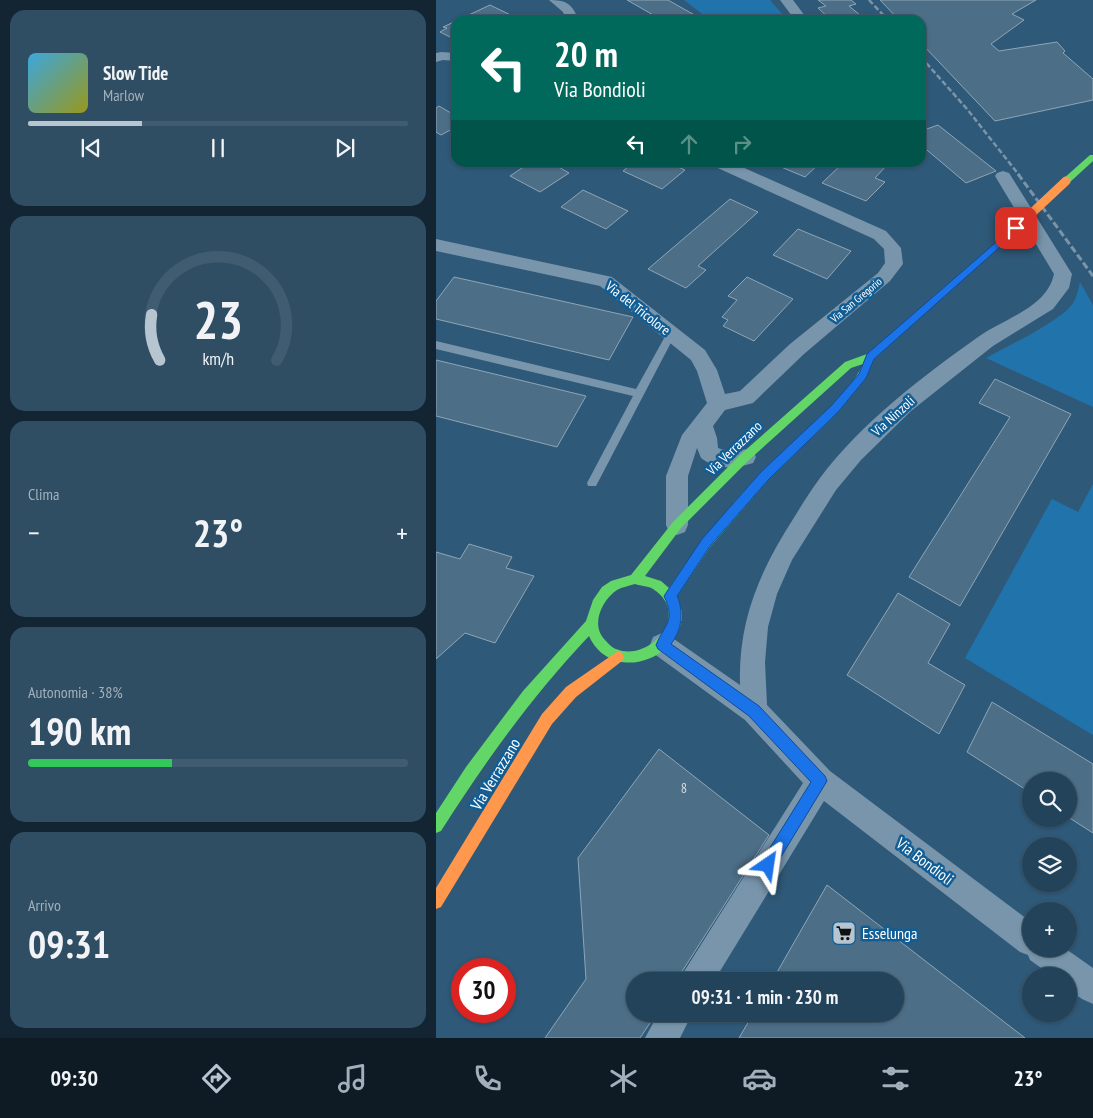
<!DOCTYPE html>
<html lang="it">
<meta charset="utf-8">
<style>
body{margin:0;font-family:"PT Sans Narrow",sans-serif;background:#2f4e63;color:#f1f3f6;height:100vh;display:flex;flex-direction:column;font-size:19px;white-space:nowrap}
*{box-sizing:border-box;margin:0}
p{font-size:16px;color:#a3b0bb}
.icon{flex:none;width:28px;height:28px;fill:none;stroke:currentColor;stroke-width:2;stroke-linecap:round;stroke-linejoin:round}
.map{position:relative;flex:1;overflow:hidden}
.details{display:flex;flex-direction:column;gap:10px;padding:10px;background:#132532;width:436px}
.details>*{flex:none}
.hud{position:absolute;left:15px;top:15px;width:475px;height:152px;border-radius:15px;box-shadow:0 1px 4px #0004,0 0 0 1px #405c70;background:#00695c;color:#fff;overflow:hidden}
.buttons{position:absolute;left:586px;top:772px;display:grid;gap:10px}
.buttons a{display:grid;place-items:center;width:55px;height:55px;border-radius:50%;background:#23435a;box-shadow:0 1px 4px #0004,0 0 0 1px #405c70;font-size:25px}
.speed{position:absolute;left:15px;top:958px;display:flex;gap:10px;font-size:25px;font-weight:700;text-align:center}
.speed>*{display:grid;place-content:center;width:65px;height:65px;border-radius:50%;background:#23435a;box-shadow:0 1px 4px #0004,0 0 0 1px #405c70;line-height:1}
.speed .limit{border:8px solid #d22;background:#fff;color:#111}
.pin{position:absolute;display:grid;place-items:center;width:42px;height:42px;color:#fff;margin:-21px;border-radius:10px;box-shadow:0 2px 8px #0006}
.me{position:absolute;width:55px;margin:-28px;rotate:32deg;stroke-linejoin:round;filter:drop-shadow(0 0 4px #0008)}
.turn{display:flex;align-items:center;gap:18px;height:105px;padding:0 20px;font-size:22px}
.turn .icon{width:65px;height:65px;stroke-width:2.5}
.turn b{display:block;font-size:35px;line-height:42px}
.lanes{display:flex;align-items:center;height:48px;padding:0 20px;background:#0003;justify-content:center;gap:25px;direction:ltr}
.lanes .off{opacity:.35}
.big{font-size:38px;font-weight:700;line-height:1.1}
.details .tile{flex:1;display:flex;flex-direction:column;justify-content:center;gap:8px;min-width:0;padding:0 18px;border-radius:15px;background:#2f4e63}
.details .dial{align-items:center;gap:0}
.dial svg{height:130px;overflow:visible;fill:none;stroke:#405c70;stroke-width:7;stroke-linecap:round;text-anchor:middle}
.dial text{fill:#f1f3f6;stroke:none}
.song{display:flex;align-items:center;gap:15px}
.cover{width:60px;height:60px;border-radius:8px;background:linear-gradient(135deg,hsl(200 70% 55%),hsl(60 70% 35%))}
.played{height:5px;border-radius:2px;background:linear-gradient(90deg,#b6c5d0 30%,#405c70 30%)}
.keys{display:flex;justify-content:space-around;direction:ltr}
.heat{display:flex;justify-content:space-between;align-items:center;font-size:28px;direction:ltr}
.charge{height:8px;border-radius:4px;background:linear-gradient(90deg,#34c759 38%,#405c70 0)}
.trip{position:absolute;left:190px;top:972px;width:278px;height:50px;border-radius:25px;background:#23435a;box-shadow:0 1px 4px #0004,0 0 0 1px #405c70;font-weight:700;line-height:50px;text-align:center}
.dock{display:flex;height:80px;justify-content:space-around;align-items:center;background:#0e1b24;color:#a3b0bb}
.dock .icon{width:35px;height:35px}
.dock .selected{color:#b6c5d0}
.dock b{font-size:22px;color:#f1f3f6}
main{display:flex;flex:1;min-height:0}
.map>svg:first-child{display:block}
</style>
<main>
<section class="details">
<div class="tile">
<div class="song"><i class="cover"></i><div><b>Slow Tide</b><p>Marlow</p></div></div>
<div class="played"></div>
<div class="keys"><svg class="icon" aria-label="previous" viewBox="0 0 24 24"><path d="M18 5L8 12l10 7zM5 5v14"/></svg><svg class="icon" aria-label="pause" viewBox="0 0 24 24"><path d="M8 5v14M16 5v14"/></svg><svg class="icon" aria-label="next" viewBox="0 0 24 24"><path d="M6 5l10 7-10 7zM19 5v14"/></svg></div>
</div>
<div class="tile dial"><svg viewBox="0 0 100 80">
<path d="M14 69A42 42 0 1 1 86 69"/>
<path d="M14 69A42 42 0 0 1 9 41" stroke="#b6c5d0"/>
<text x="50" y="56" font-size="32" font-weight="700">23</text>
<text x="50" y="72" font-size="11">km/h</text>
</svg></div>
<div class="tile"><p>Clima</p>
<div class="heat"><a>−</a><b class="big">23°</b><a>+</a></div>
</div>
<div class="tile"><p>Autonomia · 38%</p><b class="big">190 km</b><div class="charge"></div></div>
<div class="tile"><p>Arrivo</p><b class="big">09:31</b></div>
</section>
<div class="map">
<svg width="657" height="1038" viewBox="0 0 657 1038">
<rect width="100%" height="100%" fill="#2f5978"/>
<g fill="#2173ac">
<path d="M248 0H334L347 15 346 20H274Z"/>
<path d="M644 282 657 305V407L550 358C573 345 617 325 634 307 640 301 642 291 644 282Z"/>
<path d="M657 484V735L529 658 616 499 642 512Z"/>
</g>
<g fill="#4d6e87" stroke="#8da6b8">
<path d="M191 0H232L262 17 255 20 246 18 241 20H226Z"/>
<path d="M382 0H415L420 4 413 6 430 20H395L382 8 390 6Z"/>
<path d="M444 0H600L576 14 588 20 555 44 563 51 621 42 629 51 627 53 657 79V100L559 121 485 43V20H463Z"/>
<path d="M54 5 85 20H22Z"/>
<path d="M20 21V35L14 37 4 32 11 28 7 27Z"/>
<path d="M3 106 20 116V127L5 135 0 132V108Z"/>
<path d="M502 125 560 171 530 183 485 145V131Z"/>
<path d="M95 162H127L121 166 133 173 104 192 74 176Z"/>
<path d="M198 162H231L249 170 226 189 187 171Z"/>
<path d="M339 162H385L369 177 338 164Z"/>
<path d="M408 162H443L451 165 439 178 449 182 430 201 386 183Z"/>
<path d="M147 190 192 211 170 229 125 207Z"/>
<path d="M294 199 322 212 262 266 270 270 250 288 212 269Z"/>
<path d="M362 229 415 251 391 279 337 255Z"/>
<path d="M18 277 197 317 173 360 0 319V301Z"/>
<path d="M311 277 357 299 318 341 287 326 292 320 286 317 301 300 292 296Z"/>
<path d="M0 360 150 396 121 447 0 416Z"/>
<path d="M559 379 635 414 524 606 473 577 574 417 543 403Z"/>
<path d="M33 544 76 557 70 568 98 576 59 643 29 633 0 659V552L24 559Z"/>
<path d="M462 593 514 624 492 663 529 685 503 734 411 675Z"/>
<path d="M556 702 657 764V833L632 817V781H595V793L531 752Z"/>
<path d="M223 749 333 835 240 981H199V1014H220L204 1038H109L150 979 142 858Z"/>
<path d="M391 885 589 1038H303L317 1014H459V981H336Z"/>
</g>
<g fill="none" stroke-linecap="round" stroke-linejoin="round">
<path fill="#7895ab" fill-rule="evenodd" d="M235 330 240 333 160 486H152L151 483 197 396 0 349V341L200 389 232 331Z"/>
<g fill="#7895ab" fill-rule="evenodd">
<path d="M113 0C130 0 135 3 142 18L141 20H128L129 17 127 12Z"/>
<path d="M344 0H357L372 20H359Z"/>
<path d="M5 52 20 53V61L7 60 0 62V53Z"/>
<path d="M274 162H295L450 231 465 248 467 264 454 281 368 354 317 403 289 410 277 426 281 438 282 448C293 453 305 447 317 451L320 457 317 463C299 469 280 470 265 458L261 448 252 476V525L249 532 241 535 233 532 230 525V476L246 435 271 403 261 371 255 360 164 286 0 251V239L176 277 269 350 281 370 289 394 304 391 354 344 442 273 449 263 448 249 438 239 275 165Z"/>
<path d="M567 171 573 173 575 176 636 274 633 288 617 309 557 346 475 411 425 460 400 490 356 560 341 594 332 627 329 662 331 705 394 771 595 922V949H630L657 968V1004L646 999 632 989V976H616L594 960 592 955 584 952 388 801 278 981H244L249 970 367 783 309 720 217 653 214 645 217 637 226 633 235 637 304 685C302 620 324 570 359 516 367 503 375 490 384 478 425 423 487 376 542 337 568 318 611 308 618 274L559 176 561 173Z"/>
<path d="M222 1014H256L244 1038H209Z"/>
</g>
<g fill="#63d668" fill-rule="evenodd">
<path d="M654 155H657V161L633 183H627V179Z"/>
<path d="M486 308 489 309V313L438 359 430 378 402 412 333 479 274 547 241 596C243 601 246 610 246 615 244 661 175 684 153 636 96 696 49 762 5 831L0 833V813L30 767 87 691 150 621 157 600 166 587 175 581 195 575 237 522 305 454 409 362 431 354ZM427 364C413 398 353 444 326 472 291 508 261 547 233 588L225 581 209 576 245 528 313 460 415 368ZM199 584C205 586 213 586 217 589 257 615 212 663 180 649 176 648 172 643 169 640 154 625 166 600 181 590 186 587 193 586 199 584Z"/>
</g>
<path fill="#ff974d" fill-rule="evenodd" d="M182 651 186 653 188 657 186 661 140 697 116 724 5 907 0 909V888L106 714 130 687Z"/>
<path fill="#b3261e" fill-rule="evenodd" d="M567 237 571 240 570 242 489 313H483V309Z"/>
<g stroke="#7a95aa" stroke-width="2.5" stroke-dasharray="5.5 2.5" stroke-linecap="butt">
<path d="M433 0 452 20"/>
<path d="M485 57 531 109 583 175"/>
</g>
<path stroke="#7a95aa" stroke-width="3" stroke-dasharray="7 3" stroke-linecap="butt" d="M582 174 657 276"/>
<path stroke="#ff974d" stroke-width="9" d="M567 240 630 181"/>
</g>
<path fill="#1a73e8" stroke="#114b97" d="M580 225 583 226V230L438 359 430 378 402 412 333 479 274 546 241 596C248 611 246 630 235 644L323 706 389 776 391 781 337 870 332 872 327 870 325 865 327 859 375 782 313 716 222 649 220 645C229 623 240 622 228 596L266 539 325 472 395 406 423 374 431 354Z"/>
<defs>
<g id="supermarket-square" transform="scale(1.25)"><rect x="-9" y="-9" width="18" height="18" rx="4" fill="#b6c5d0" stroke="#115e96"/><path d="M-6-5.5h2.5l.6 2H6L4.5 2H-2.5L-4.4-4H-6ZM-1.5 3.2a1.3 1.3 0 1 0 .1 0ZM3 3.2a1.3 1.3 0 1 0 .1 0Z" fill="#111"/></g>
</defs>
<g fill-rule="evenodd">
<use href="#supermarket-square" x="408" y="933"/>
</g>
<g text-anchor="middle" stroke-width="5" stroke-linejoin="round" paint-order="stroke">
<g font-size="11" fill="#fff" stroke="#115e96">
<text transform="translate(420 300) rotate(-40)" y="4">Via San Gregorio</text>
</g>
<g font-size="14" fill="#fff" stroke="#115e96">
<text transform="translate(202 308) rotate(38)" y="5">Via del Tricolore</text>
<text transform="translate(457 416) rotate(-42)" y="5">Via Ninzoli</text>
<text transform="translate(298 448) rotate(-44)" y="5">Via Verrazzano</text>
</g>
<g font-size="14" fill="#d2dbe1">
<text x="248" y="793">8</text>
</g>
<g font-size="16" fill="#fff" stroke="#115e96">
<text transform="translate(59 774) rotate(-59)" y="6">Via Verrazzano</text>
<text transform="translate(489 861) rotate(37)" y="6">Via Bondioli</text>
</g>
<g font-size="16" fill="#fff" stroke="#115e96" text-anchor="start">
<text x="426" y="939">Esselunga</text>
</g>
</g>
</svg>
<div class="buttons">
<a><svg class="icon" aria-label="search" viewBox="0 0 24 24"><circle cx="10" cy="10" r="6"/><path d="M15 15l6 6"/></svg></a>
<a><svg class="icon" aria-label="layers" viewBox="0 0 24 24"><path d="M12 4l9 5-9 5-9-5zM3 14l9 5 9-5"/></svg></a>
<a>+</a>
<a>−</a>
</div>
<div class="speed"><div class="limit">30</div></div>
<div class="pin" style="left:580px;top:228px;background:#d93025"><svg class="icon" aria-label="arrive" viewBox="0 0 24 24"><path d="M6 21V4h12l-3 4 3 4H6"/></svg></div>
<svg class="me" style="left:332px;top:865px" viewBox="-20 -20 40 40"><path d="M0-17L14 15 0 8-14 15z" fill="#1a73e8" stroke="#fff" stroke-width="4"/></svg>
<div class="trip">09:31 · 1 min · 230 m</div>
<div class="hud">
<div class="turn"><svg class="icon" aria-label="left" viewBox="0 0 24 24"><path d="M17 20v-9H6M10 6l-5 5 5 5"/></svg><div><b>20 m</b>Via Bondioli</div></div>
<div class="lanes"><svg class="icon" aria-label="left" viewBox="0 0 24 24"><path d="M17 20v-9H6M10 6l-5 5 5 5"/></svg><svg class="icon off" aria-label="ahead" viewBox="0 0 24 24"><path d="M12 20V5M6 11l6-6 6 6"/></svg><svg class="icon off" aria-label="right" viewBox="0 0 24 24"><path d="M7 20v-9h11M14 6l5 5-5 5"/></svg></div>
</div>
</div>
</main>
<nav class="dock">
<b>09:30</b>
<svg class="icon selected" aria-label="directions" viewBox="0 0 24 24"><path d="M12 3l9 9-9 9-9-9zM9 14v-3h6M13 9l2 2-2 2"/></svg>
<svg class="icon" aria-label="music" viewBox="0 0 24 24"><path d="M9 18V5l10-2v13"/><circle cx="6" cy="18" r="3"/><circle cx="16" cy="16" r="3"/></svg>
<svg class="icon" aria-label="phone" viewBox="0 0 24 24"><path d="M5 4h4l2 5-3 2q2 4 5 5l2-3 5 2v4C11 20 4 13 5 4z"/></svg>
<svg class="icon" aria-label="climate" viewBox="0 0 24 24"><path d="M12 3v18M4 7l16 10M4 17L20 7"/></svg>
<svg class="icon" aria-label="car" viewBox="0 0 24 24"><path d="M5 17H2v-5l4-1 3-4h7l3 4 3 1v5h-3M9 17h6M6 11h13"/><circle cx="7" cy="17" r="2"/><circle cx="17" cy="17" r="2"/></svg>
<svg class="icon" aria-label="filters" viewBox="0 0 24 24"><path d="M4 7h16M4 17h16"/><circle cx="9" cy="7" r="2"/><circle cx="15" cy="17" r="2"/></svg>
<b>23°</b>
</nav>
